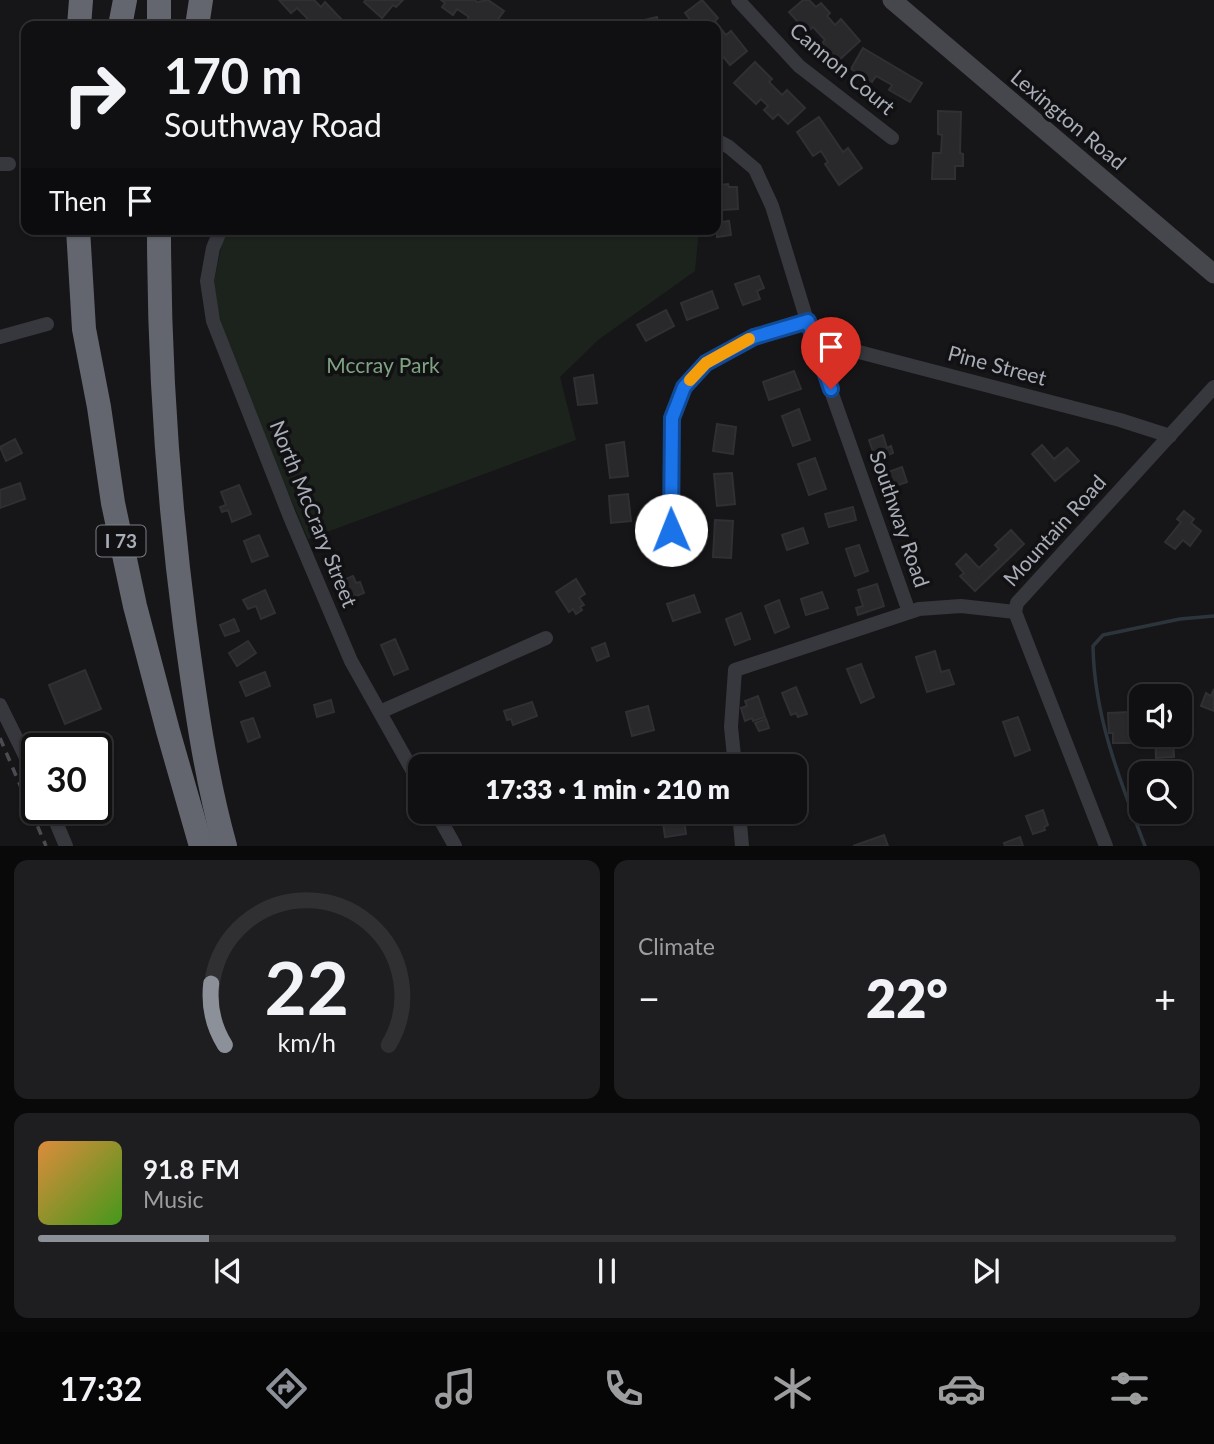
<!DOCTYPE html>
<meta charset="utf-8">
<style>
body{margin:0;font-family:Lato,sans-serif;background:#1e1e20;color:#f1f3f6;height:100vh;display:flex;flex-direction:column;font-size:26px;white-space:nowrap}
*{box-sizing:border-box;margin:0}
p{font-size:23px;color:#9c9d9f}
.icon{flex:none;width:38px;height:38px;fill:none;stroke:currentColor;stroke-width:2;stroke-linecap:round;stroke-linejoin:round}
.map{position:relative;height:846px;overflow:hidden}
.sheet{display:flex;flex-direction:column;gap:14px;padding:14px;background:#09090a;flex:1}
.sheet>*{flex:none}
.banner{position:absolute;left:21px;top:21px;width:700px;height:214px;border-radius:14px;box-shadow:0 2px 5px #0004,0 0 0 2px #303032;background:#101012;color:#f1f3f6;overflow:hidden}
.fabs{position:absolute;left:1129px;top:684px;display:grid;gap:14px}
.fabs a{display:grid;place-items:center;width:63px;height:63px;border-radius:14px;background:#101012;box-shadow:0 2px 5px #0004,0 0 0 2px #303032;font-size:35px}
.speed{position:absolute;left:21px;top:733px;display:flex;gap:14px;font-size:35px;font-weight:700;text-align:center}
.speed>*{display:grid;place-content:center;width:91px;height:91px;border-radius:50%;background:#101012;box-shadow:0 2px 5px #0004,0 0 0 2px #303032;line-height:1}
.speed .limit{border:4px solid #111;border-radius:10px;background:#fff;color:#111}
.pin{position:absolute;display:grid;place-items:center;width:60px;height:60px;color:#fff;margin:-72px -30px;border-radius:50% 50% 50% 0;rotate:-45deg;box-shadow:0 0 7px #0007}
.pin .icon{rotate:45deg}
.me{position:absolute;width:77px;margin:-38px;rotate:359deg;stroke-linejoin:round;filter:drop-shadow(0 0 5px #0008)}
.turn{display:flex;align-items:center;gap:24px;height:147px;padding:0 28px;font-size:32px}
.turn .icon{width:91px;height:91px;stroke-width:2.5}
.turn b{display:block;font-size:49px;line-height:60px}
.then{display:flex;align-items:center;height:66px;padding:0 28px;background:#0003;gap:14px;font-size:26px}
.big{font-size:52px;font-weight:800;line-height:1.1}
.sheet .card{flex:1;display:flex;flex-direction:column;justify-content:center;gap:10px;min-width:0;padding:0 24px;border-radius:14px;background:#1e1e20}
.sheet .dial{align-items:center;gap:0}
.dial svg{height:182px;overflow:visible;fill:none;stroke:#303032;stroke-width:7;stroke-linecap:round;text-anchor:middle}
.dial text{fill:#f1f3f6;stroke:none}
.song{display:flex;align-items:center;gap:21px}
.cover{width:84px;height:84px;border-radius:10px;background:linear-gradient(135deg,hsl(30 70% 55%),hsl(100 70% 35%))}
.played{height:7px;border-radius:4px;background:linear-gradient(90deg,#8c9099 15%,#303032 15%)}
.keys{display:flex;justify-content:space-around;direction:ltr}
.heat{display:flex;justify-content:space-between;align-items:center;font-size:38px;direction:ltr}
.sheet .tiles{flex:1;display:grid;gap:14px;grid-template-columns:1fr 1fr}
.card:last-child{grid-column:span 2}
.trip{position:absolute;left:408px;top:754px;width:399px;height:70px;border-radius:14px;background:#101012;box-shadow:0 2px 5px #0004,0 0 0 2px #303032;font-weight:800;line-height:70px;text-align:center}
.tabs{display:flex;height:112px;justify-content:space-around;align-items:center;background:#060607;color:#9c9d9f}
.tabs .icon{width:49px;height:49px}
.tabs .active{color:#8c9099}
.tabs b{font-size:32px;color:#f1f3f6}
.map>svg:first-child{display:block}
</style>
<div class="map">
<svg width="1214" height="846" viewBox="0 0 1214 846">
<rect width="100%" height="100%" fill="#161618"/>
<path fill="#1c231d" d="M225 229H699L695 271 598 340 560 377 576 440 308 539 245 392 210 301Z"/>
<g fill="none" stroke-linecap="round" stroke-linejoin="round">
<path stroke="#2c353c" stroke-width="3.5" d="M1145 846C1120 781 1094 716 1093 646L1103 635 1180 619 1214 616"/>
</g>
<g fill="#29292c" stroke="#303034" stroke-width="2">
<path d="M279 0H314L321 7 325 2 343 21 338 26H315L297 8 291 13Z"/>
<path d="M366 0H403L396 7 393 5 382 18 364 2Z"/>
<path d="M441 0H475L477 2 488 0 504 11 493 26H486L480 22 473 26 466 21 469 17 457 9 453 15 442 7 445 3Z"/>
<path d="M702 0 718 18 715 21 726 35 731 31 747 51 730 65 721 54 716 58V26H692L694 25 685 13Z"/>
<path d="M803 0H809L816 7 821 3 830 13 827 16 835 25 841 19 860 41 838 61 822 43 825 40 813 27 807 32 789 12Z"/>
<path d="M657 17 659 26H633L632 23Z"/>
<path d="M510 22 535 26H509Z"/>
<path d="M863 48 922 83 910 102 889 90 892 85 876 76 872 82 851 69Z"/>
<path d="M755 62 772 79 769 82 782 95 787 90 805 108 788 124 778 114 773 119 764 110 768 106 761 99 756 104 734 83Z"/>
<path d="M938 111 961 112 960 153 963 154V166H955V179H932L933 153H941L942 135 938 134Z"/>
<path d="M819 117 843 152 848 148 862 168 839 185 825 164 828 162 821 151 813 156 797 132Z"/>
<path d="M728 184 729 187H737L738 209 721 210 720 185Z"/>
<path d="M729 221 731 235 717 237 716 223Z"/>
<path d="M759 276 764 288 757 291 760 299 743 305 735 284Z"/>
<path d="M712 291 718 308 687 320 681 303Z"/>
<path d="M666 310 674 326 646 341 637 325Z"/>
<path d="M794 371 801 389 769 400 763 382Z"/>
<path d="M593 375 597 403 578 405 574 378Z"/>
<path d="M799 409 810 440 793 446 782 416Z"/>
<path d="M717 424 736 427 733 454 713 451Z"/>
<path d="M883 435 887 448 891 446 893 453 876 460 869 440Z"/>
<path d="M15 439 22 453 6 461 0 447Z"/>
<path d="M624 442 628 476 610 478 606 445Z"/>
<path d="M1042 445 1054 459 1067 448 1079 461 1055 481 1032 454Z"/>
<path d="M815 458 826 489 809 495 798 464Z"/>
<path d="M902 467 907 482 885 489 880 475Z"/>
<path d="M732 473 735 504 717 506 714 474Z"/>
<path d="M20 483 25 499 0 508V490Z"/>
<path d="M239 485 251 514 232 522 228 510 222 512 220 507 226 505 221 492Z"/>
<path d="M628 494 631 521 611 523 609 496Z"/>
<path d="M853 507 856 520 829 527 825 514Z"/>
<path d="M1184 511 1194 519 1191 523 1201 531 1190 546 1183 540 1175 549 1165 542 1181 522 1177 519Z"/>
<path d="M715 520 733 521 731 558 713 557Z"/>
<path d="M803 528 808 543 787 550 782 535Z"/>
<path d="M1011 530 1024 544 975 591 960 576 964 573 956 564 966 554 979 568 999 549 995 545Z"/>
<path d="M259 535 268 556 252 562 244 541Z"/>
<path d="M859 545 868 571 855 576 846 549Z"/>
<path d="M353 576 356 583 360 582 364 593 346 600 341 587 348 584 346 579Z"/>
<path d="M576 579 585 594 579 598 584 605 580 607 582 610 576 614 573 609 569 612 556 592Z"/>
<path d="M877 584 884 606 858 615 856 608 863 606 858 590Z"/>
<path d="M265 590 275 613 261 619 256 606 248 609 243 600Z"/>
<path d="M822 592 828 608 806 615 801 599Z"/>
<path d="M694 595 700 612 673 621 667 604Z"/>
<path d="M779 600 789 627 775 633 765 606Z"/>
<path d="M741 613 750 639 735 645 726 619Z"/>
<path d="M234 619 239 631 225 636 220 625Z"/>
<path d="M395 639 408 669 394 675 381 645Z"/>
<path d="M248 641 256 653 237 666 229 653Z"/>
<path d="M605 643 609 656 597 661 592 648Z"/>
<path d="M935 651 941 672 949 670 954 684 927 692 916 657Z"/>
<path d="M861 664 874 697 861 703 847 669Z"/>
<path d="M85 670 101 709 65 724 49 685Z"/>
<path d="M265 672 270 686 246 696 240 682Z"/>
<path d="M796 687 807 714 798 717 796 713 791 715 782 693Z"/>
<path d="M1214 689V711L1201 706 1206 693 1211 696Z"/>
<path d="M758 696 765 717 753 721 752 718 745 721 741 708 747 706 745 701Z"/>
<path d="M331 700 334 712 317 717 314 705Z"/>
<path d="M532 702 537 716 513 725 511 719 507 720 504 711Z"/>
<path d="M648 706 654 730 632 736 626 712Z"/>
<path d="M1129 712V717H1141V735H1147L1135 736V743H1113V733H1109L1108 713Z"/>
<path d="M1018 717 1030 750 1015 756 1003 722Z"/>
<path d="M253 718 260 737 248 742 241 722Z"/>
<path d="M766 719 769 728 759 731 755 723Z"/>
<path d="M1155 735H1173L1174 757 1156 758Z"/>
<path d="M451 754 457 766H437L435 762Z"/>
<path d="M675 754 677 766H658L657 756Z"/>
<path d="M1043 810 1048 825 1044 827 1045 830 1033 834 1026 816Z"/>
<path d="M555 812H575V813L559 821Z"/>
<path d="M665 812H683L686 834 665 837 662 815 666 814Z"/>
<path d="M769 812H789L790 817 771 821Z"/>
<path d="M884 835 888 846H853Z"/>
<path d="M1020 837 1023 846H1005L1004 843Z"/>
</g>
<g fill="none" stroke-linecap="round" stroke-linejoin="round">
<g stroke="#37383d" stroke-width="14">
<path d="M738 0 799 66 892 138"/>
<path d="M716 140 729 147 755 169 772 206 813 340 909 612"/>
<path d="M0 164H9"/>
<path d="M221 229 213 248 207 281 213 321 290 517 351 661 420 784"/>
<path d="M0 337 47 324"/>
<path d="M813 340 1120 420 1170 436"/>
<path d="M671 530 672 418 684 387 706 363 753 337 808 321"/>
<path d="M0 705 37 780"/>
<path d="M380 712 546 638"/>
<path d="M735 766 731 727 735 670 919 609 961 606 1015 612"/>
<path d="M50 808 66 846"/>
<path d="M436 812 455 846"/>
<path d="M739 812 742 846"/>
<path d="M1106 846 1015 612 1017 603 1214 387"/>
</g>
<path stroke="#45474d" stroke-width="19" d="M892 0 1214 274"/>
<g stroke="#63666e" stroke-width="24">
<path d="M159 0V26"/>
<path d="M79 26 81 0"/>
<path d="M120 26 125 0"/>
<path d="M197 26 201 0"/>
<path d="M78 229 84 329 99 407 113 503 135 606 168 731 201 846"/>
<path d="M159 229C159 362 168 495 185 626 195 700 205 774 225 846"/>
</g>
<path stroke="#4a4c52" stroke-width="3.5" stroke-dasharray="9 7" stroke-linecap="butt" d="M0 738 46 846"/>
</g>
<g fill="none" stroke-linecap="round" stroke-linejoin="round">
<g stroke="#114b97" stroke-width="18">
<path id="route" d="M671 530 672 418 684 387 706 363 754 337 808 321 831 389"/>
</g>
<use href="#route" stroke="#1a73e8" stroke-width="12"/>
<path stroke="#f59e0b" stroke-width="12" d="M690 380 706 363 749 339"/>
</g>
<g text-anchor="middle" stroke-width="7" stroke-linejoin="round" paint-order="stroke">
<rect fill="#111113" stroke="#7b7e86" stroke-width="2" x="96.5" y="525.5" width="49" height="31" rx="5"/>
<g font-size="19" font-weight="bold" fill="#a8adb8">
<text x="121" y="548">I 73</text>
</g>
<g font-size="21" fill="#a8adb8" stroke="#111113">
<text transform="translate(842 69) rotate(40)" y="7">Cannon Court</text>
<text transform="translate(1068 120) rotate(40)" y="7">Lexington Road</text>
<text transform="translate(997 366) rotate(15)" y="7">Pine Street</text>
<text transform="translate(313 514) rotate(68)" y="7">North McCrary Street</text>
<text transform="translate(899 519) rotate(71)" y="7">Southway Road</text>
<text transform="translate(1055 531) rotate(-48)" y="7">Mountain Road</text>
</g>
<g font-size="21" fill="#7fa381" stroke="#111113">
<text x="383" y="373">Mccray Park</text>
</g>
</g>
</svg>
<div class="fabs">
<a><svg class="icon" aria-label="sound" viewBox="0 0 24 24"><path d="M4 9h4l5-4v14l-5-4H4zM17 9q2 3 0 6"/></svg></a>
<a><svg class="icon" aria-label="search" viewBox="0 0 24 24"><circle cx="10" cy="10" r="6"/><path d="M15 15l6 6"/></svg></a>
</div>
<div class="speed"><div class="limit">30</div></div>
<div class="pin" style="left:831px;top:389px;background:#d93025"><svg class="icon" aria-label="arrive" viewBox="0 0 24 24"><path d="M6 21V4h12l-3 4 3 4H6"/></svg></div>
<svg class="me" style="left:671px;top:530px" viewBox="-20 -20 40 40"><circle r="19" fill="#fff"/><path d="M0-13L10 11 0 6-10 11z" fill="#1a73e8"/></svg>
<div class="trip">17:33 · 1 min · 210 m</div>
<div class="banner">
<div class="turn"><svg class="icon" aria-label="right" viewBox="0 0 24 24"><path d="M7 20v-9h11M14 6l5 5-5 5"/></svg><div><b>170 m</b>Southway Road</div></div>
<div class="then">Then<svg class="icon" aria-label="arrive" viewBox="0 0 24 24"><path d="M6 21V4h12l-3 4 3 4H6"/></svg></div>
</div>
</div>
<section class="sheet">
<div class="tiles">
<div class="card dial"><svg viewBox="0 0 100 80">
<path d="M14 69A42 42 0 1 1 86 69"/>
<path d="M14 69A42 42 0 0 1 8 42" stroke="#8c9099"/>
<text x="50" y="56" font-size="32" font-weight="700">22</text>
<text x="50" y="72" font-size="11">km/h</text>
</svg></div>
<div class="card"><p>Climate</p>
<div class="heat"><a>−</a><b class="big">22°</b><a>+</a></div>
</div>
<div class="card">
<div class="song"><i class="cover"></i><div><b>91.8 FM</b><p>Music</p></div></div>
<div class="played"></div>
<div class="keys"><svg class="icon" aria-label="previous" viewBox="0 0 24 24"><path d="M18 5L8 12l10 7zM5 5v14"/></svg><svg class="icon" aria-label="pause" viewBox="0 0 24 24"><path d="M8 5v14M16 5v14"/></svg><svg class="icon" aria-label="next" viewBox="0 0 24 24"><path d="M6 5l10 7-10 7zM19 5v14"/></svg></div>
</div>
</div>
</section>
<nav class="tabs">
<b>17:32</b>
<svg class="icon active" aria-label="directions" viewBox="0 0 24 24"><path d="M12 3l9 9-9 9-9-9zM9 14v-3h6M13 9l2 2-2 2"/></svg>
<svg class="icon" aria-label="music" viewBox="0 0 24 24"><path d="M9 18V5l10-2v13"/><circle cx="6" cy="18" r="3"/><circle cx="16" cy="16" r="3"/></svg>
<svg class="icon" aria-label="phone" viewBox="0 0 24 24"><path d="M5 4h4l2 5-3 2q2 4 5 5l2-3 5 2v4C11 20 4 13 5 4z"/></svg>
<svg class="icon" aria-label="climate" viewBox="0 0 24 24"><path d="M12 3v18M4 7l16 10M4 17L20 7"/></svg>
<svg class="icon" aria-label="car" viewBox="0 0 24 24"><path d="M5 17H2v-5l4-1 3-4h7l3 4 3 1v5h-3M9 17h6M6 11h13"/><circle cx="7" cy="17" r="2"/><circle cx="17" cy="17" r="2"/></svg>
<svg class="icon" aria-label="filters" viewBox="0 0 24 24"><path d="M4 7h16M4 17h16"/><circle cx="9" cy="7" r="2"/><circle cx="15" cy="17" r="2"/></svg>
</nav>
